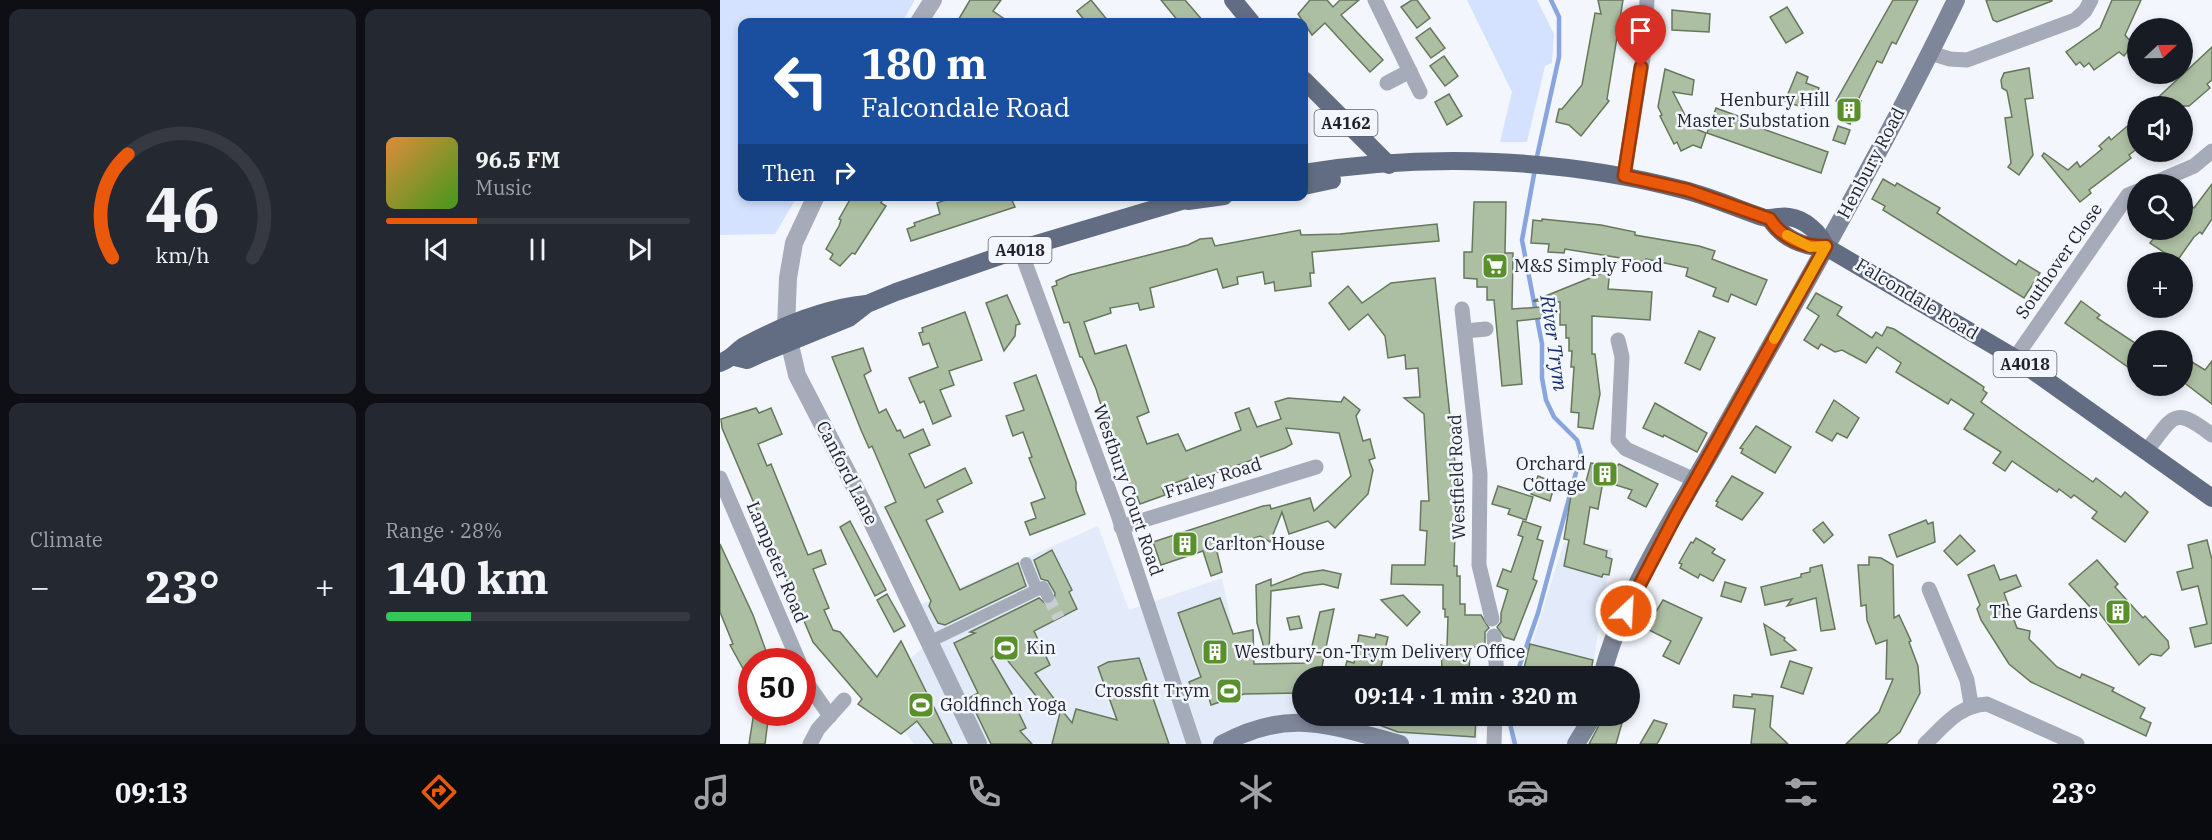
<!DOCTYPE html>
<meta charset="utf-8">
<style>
body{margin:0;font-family:"IBM Plex Serif",serif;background:#242831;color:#f1f3f6;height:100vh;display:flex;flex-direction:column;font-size:22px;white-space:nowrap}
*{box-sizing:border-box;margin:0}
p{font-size:20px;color:#9ea1a6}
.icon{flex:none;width:33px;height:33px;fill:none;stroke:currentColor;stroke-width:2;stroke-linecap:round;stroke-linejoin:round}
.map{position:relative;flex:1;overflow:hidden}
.details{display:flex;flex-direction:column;gap:9px;padding:9px;background:#0d0f14;width:720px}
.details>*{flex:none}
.top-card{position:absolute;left:18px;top:18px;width:570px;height:183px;border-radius:12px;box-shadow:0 3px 9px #0003;background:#1a4fa0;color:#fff;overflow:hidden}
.needle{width:39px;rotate:68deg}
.fabs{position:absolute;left:1407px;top:18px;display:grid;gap:12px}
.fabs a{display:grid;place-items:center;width:66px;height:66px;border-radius:50%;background:#171b24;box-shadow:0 3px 9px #0003;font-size:30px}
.speed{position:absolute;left:18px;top:648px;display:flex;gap:12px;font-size:30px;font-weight:700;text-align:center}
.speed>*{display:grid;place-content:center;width:78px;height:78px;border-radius:50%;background:#171b24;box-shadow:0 3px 9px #0003;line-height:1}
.speed .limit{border:9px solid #d22;background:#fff;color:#111}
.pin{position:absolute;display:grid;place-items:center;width:51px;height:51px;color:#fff;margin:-62px -26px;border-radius:50% 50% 50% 0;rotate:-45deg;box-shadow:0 0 6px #0007}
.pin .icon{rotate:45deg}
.me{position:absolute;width:66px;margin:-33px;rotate:25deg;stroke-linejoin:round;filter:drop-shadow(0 0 4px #0008)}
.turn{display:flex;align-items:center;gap:21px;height:126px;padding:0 24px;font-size:27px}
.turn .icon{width:78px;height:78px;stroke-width:2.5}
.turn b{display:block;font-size:42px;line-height:51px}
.then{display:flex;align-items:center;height:57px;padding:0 24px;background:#0003;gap:12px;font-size:22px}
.big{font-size:45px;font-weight:700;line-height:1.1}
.details .card{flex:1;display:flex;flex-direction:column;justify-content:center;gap:9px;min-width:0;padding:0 21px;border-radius:12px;background:#242831}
.details .dial{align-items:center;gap:0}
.dial svg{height:156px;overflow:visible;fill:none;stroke:#363941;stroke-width:7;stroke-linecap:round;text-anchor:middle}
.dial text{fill:#f1f3f6;stroke:none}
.song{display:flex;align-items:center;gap:18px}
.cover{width:72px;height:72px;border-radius:9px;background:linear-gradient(135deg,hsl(30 70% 55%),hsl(100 70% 35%))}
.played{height:6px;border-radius:3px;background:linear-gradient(90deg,#ea580c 30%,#363941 30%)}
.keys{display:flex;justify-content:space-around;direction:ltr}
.heat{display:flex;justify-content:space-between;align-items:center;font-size:33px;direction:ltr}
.charge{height:9px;border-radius:4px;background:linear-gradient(90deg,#34c759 28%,#363941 0)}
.details .tiles{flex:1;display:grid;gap:9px;grid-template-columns:repeat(2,1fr)}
.trip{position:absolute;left:572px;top:666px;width:348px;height:60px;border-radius:30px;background:#171b24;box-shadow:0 3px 9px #0003;font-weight:700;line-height:60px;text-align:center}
.dock{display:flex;height:96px;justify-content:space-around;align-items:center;background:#090b0e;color:#9ea1a6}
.dock .icon{width:42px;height:42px}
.dock .on{color:#ea580c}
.dock b{font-size:27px;color:#f1f3f6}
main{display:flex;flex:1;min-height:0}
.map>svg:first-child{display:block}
</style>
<main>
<section class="details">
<div class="tiles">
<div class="card dial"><svg viewBox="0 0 100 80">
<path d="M14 69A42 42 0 1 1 86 69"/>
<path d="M14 69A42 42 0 0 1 22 16" stroke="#ea580c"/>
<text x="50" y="56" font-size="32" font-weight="700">46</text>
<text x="50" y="72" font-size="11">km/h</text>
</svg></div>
<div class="card">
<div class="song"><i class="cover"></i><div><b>96.5 FM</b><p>Music</p></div></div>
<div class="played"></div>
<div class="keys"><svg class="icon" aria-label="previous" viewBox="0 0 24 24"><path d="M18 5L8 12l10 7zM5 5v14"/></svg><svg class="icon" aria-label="pause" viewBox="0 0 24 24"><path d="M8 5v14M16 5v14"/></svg><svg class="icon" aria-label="next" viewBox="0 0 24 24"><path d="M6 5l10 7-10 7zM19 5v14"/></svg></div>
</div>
<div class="card"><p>Climate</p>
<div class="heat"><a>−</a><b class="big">23°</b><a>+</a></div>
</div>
<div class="card"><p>Range · 28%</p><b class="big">140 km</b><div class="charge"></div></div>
</div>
</section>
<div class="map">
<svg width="1492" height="744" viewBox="0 0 1492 744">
<rect width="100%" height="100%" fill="#f3f6fc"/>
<g fill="#e3ebfa">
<path d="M378 526 409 610 502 578 522 675 582 683V716H758L757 744H194L153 693 209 642 193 608Z"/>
<path d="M844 542 892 549 871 676H802Z"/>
<path d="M790 716H864L847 744H790Z"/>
</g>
<g fill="#d4e2ff">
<path d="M0 0H195L182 22H22V196L77 197 55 234 0 235Z"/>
<path d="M747 0H817L834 34 832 63 825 66 807 142H780L792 92Z"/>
</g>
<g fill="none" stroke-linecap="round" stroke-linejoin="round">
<g stroke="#89a5de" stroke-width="4.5">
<path d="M816 161 839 57V17L831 0"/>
<path d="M796 676 818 613 861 454 857 440 834 417 826 400 822 378V344L802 240 815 169"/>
<path d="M788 716 795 744"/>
</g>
</g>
<g fill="#adbfa2" stroke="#66775c" stroke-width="1.5">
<path d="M250 0H281L273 11 289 22H237Z"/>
<path d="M371 0 389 22H366L357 11Z"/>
<path d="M441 0H465L484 22H459Z"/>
<path d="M590 0H607L613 7 620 0H639L621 15 663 60 650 72 605 23 592 35 578 14Z"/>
<path d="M692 0H697L710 18 697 28 681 7Z"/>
<path d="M878 0H903L887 99 889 101 861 136 849 125 836 122 839 109H842L862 85 875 13 881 14Z"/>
<path d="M1173 0H1198L1176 44 1172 42 1162 63 1157 61 1138 100 1141 101 1130 124 1118 119 1124 105 1116 101Z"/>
<path d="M1266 0H1332V1L1277 22 1273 20Z"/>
<path d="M1392 0H1421L1405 35 1413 44 1404 56 1399 52 1374 70 1369 63 1364 67 1360 62 1356 65 1346 52 1380 28Z"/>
<path d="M1067 7 1083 33 1066 43 1050 17Z"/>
<path d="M952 10 990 14 989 32 952 30Z"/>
<path d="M710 28 725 48 711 58 696 38Z"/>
<path d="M1492 47V80L1487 84 1490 88 1469 106H1429Z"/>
<path d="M724 56 738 76 725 86 710 66Z"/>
<path d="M1309 68 1313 98 1305 99 1313 155 1299 175 1288 167 1291 163 1285 118 1292 117 1287 91 1282 88 1281 80 1284 73Z"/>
<path d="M945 69 974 80 972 95 953 92 971 127 986 133 981 148 973 145 961 151 957 142 954 144 940 116 942 115 938 107Z"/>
<path d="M1077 72 1088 77 1086 83 1099 88 1093 105 1086 103 1084 108 1065 101Z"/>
<path d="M729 94 742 116 727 125 715 102Z"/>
<path d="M996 108 1034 122 1032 125 1108 152 1101 173 987 133Z"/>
<path d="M1418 117V148L1409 155 1411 158 1369 190 1371 193 1360 202 1322 156 1324 153 1348 170 1357 162 1360 167 1382 149 1379 146 1389 137 1391 140Z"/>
<path d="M1118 126 1130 130 1125 144 1113 140Z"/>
<path d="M1163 179 1175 186 1177 183 1220 208 1217 213 1296 265 1299 260 1320 273 1304 298 1163 210 1165 206 1152 199Z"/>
<path d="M1492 184V219L1482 234 1480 232 1474 237 1457 261 1430 243 1440 230H1462V209L1469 205 1474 208Z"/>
<path d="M132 196H164L161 203 166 206 135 254 132 253 120 266 110 259 113 254 106 249 119 226 121 220 119 219Z"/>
<path d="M237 196H290L295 207 191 241 187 229 195 226 194 223 220 214 217 203Z"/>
<path d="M754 202H786L785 253H793L792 309 821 307 823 318 797 321 802 384 782 386 774 300H767V287H757V279L744 278V252H752Z"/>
<path d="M822 219 881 225 915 232V235L979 246 995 251 992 259 1047 280 1036 305 1011 294 1008 302 993 296 996 288 966 276 968 268 926 259V262L845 249 844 253 828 252 829 244 811 243 813 220 822 221Z"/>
<path d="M717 224 719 241 592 252 594 273H590L591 286 555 291 554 282 545 284 543 272 517 277 518 284 503 288 497 269 430 288 434 307 420 310 418 303 390 308 391 313 364 322 375 354 406 345 429 412 417 417 427 444 458 434 466 451 521 430 515 413 529 408 537 427 561 419 555 402 568 398 621 402 624 397 640 410 636 416 643 441 650 439 652 447 655 458 649 460 653 470 648 494 615 528 608 521 569 534 562 512 550 542 540 536 497 552 502 572 491 576 483 551 441 565 433 542 543 506 550 505 551 509 590 498 594 511 631 476 619 433 566 428 572 444 565 448 485 477 476 475 442 488 445 495 420 504 417 496 412 491 400 456 397 457 376 389 362 357H360L349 322 344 323 332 287 337 285 336 281 350 275 468 245 480 239 492 238 495 246 580 230 581 235 620 234Z"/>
<path d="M890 270 888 289 932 292 930 320 872 316V354H875L880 394 873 429 858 427 859 413 851 412 854 367H851L852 351H849V338H846V325H840V302L813 301Z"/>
<path d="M715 278 738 490H741L739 532H735L734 566H737V576H740V604H745V615H761L769 628 765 632V647H750L749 676H730V670H722L721 645 727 647 728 617H725V609H723V585L671 584 672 565H705L707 531 700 530 701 501H709L704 414 684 398 700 397 698 368 686 369 685 355 668 358 665 336 648 314 629 330 609 303 628 286 642 303 671 283Z"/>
<path d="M1096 293 1122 307 1117 315 1152 338 1156 332 1162 336 1167 327 1174 329 1255 381 1264 387 1263 390 1267 393 1261 402 1373 482 1376 478 1401 497 1405 492 1428 512 1405 542 1372 518 1377 512 1354 495 1351 498 1339 489 1337 492 1292 461 1285 471 1273 463 1281 452 1244 429 1254 414 1231 399 1228 404 1176 372 1181 363 1157 347 1146 363 1122 350 1115 352 1101 344 1098 349 1084 340 1099 316 1087 308Z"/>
<path d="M287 295 300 324 296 325 295 336 284 351 266 303Z"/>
<path d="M1361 301 1380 315 1377 318 1418 345V374L1345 323Z"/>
<path d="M245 312 262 360 229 371 234 385 220 390 231 416 213 424 204 401 200 403 189 378 218 367 209 343 203 345 199 333 203 332 202 328Z"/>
<path d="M979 331 995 338 980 370 965 363Z"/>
<path d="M143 348 151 371 144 375 159 413 166 409 177 431 180 430 184 438 203 429 210 445 189 454 205 488 245 468 252 483 217 500 223 512 206 520 240 590 298 563 306 586 225 625 218 623 209 606 211 601 165 507 176 502 152 446 149 448 141 430 112 357Z"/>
<path d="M1462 356 1485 370 1492 361V404L1462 381Z"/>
<path d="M316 375 356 482V490L365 514 310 535 305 522 316 518 311 503 325 498 309 458 312 457 303 432 293 436 286 416 304 410 294 383Z"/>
<path d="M1114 400 1139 418 1127 438 1117 433 1112 441 1096 432Z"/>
<path d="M935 403 987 433 977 452 944 435 943 437 923 428Z"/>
<path d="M36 408 39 413 51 408 62 434 38 444 47 466 51 464 88 555 101 550 106 564 93 569 109 608 104 610 113 630 120 632 157 677 181 641 232 744H214L197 721 181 734 138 704 142 699 93 642 2 428 1 419Z"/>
<path d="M1036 426 1071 447 1055 473 1021 453 1023 449 1020 448Z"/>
<path d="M871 463 895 468 899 464 938 484 926 507 908 498 912 490 883 481 878 509 870 507 864 544 887 551 886 557 892 559 889 575 883 574 882 577 844 566 849 540 844 539 852 489H864Z"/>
<path d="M818 476 835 483 830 501 811 494Z"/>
<path d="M1012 476 1043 493 1022 520 996 506 998 502 996 501Z"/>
<path d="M778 486 813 497 806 520 788 514 790 509 772 504Z"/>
<path d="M1206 520 1208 524 1213 522 1215 542 1177 557 1169 535Z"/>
<path d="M130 521 166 590 155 596 120 527Z"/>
<path d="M803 521 821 527 817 539 823 541 813 579 817 581 794 640 784 637 777 627 781 622V613L788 590 777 586 783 569 791 572 803 537 798 535Z"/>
<path d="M1103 522 1113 535 1104 543 1093 530Z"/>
<path d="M1240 535 1255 551 1237 565 1224 551Z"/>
<path d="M976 538 995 549 992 553 1005 560 993 581 980 574 978 578 960 568 962 564 959 563 971 542 973 543Z"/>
<path d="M1487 540 1492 560V643L1475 647 1470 628 1487 624 1478 586 1462 590 1457 572 1473 568 1468 545Z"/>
<path d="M0 544 33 615 50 662H32V685L10 645 13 644 0 612Z"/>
<path d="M332 550 352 590 349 592 357 609 314 631 330 665 315 673 341 708 329 712 280 651 271 658 295 699 293 701 306 728 300 731 312 744H271L249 698 258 693 234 643 255 633 250 632 319 598 327 605 334 602 335 593 328 581 321 579 314 560Z"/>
<path d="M1149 557 1161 558 1173 565 1174 618 1179 615 1191 641 1189 642 1198 666 1200 693 1180 732 1166 744H1126L1159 712 1173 679H1166L1167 640 1156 644 1147 620 1146 605 1141 606 1138 565H1149Z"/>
<path d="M1377 560 1398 584 1395 587 1423 618 1425 616 1448 641 1449 648 1441 656 1431 654 1419 665 1374 606 1371 608 1349 584Z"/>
<path d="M1102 565 1115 629 1101 631 1096 598 1067 606 1072 599 1045 605 1041 587 1081 577V574L1090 572V568Z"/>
<path d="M1274 565 1280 580 1296 575 1301 586 1284 593 1297 628 1310 631 1309 639 1337 667 1360 678 1362 674 1394 688 1392 691 1425 708 1420 718 1431 723 1426 736 1311 682 1289 664 1261 620 1257 609 1260 605 1248 575Z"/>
<path d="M603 570 621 574 618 588 603 584 551 591 549 654 546 655 537 623 536 585 551 579V586L584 573Z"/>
<path d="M1005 582 1026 588 1021 602 1001 596Z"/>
<path d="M167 594 185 626 174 632 157 600Z"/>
<path d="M683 595 700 612 687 626 661 600Z"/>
<path d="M500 598 513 634 533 630 534 664 588 663 600 612 614 609 600 676H582V693L524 694 491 705 487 691 474 696 469 682 481 677 458 613Z"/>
<path d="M943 600 982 618 959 664 943 656 951 641 929 630 931 627 928 625Z"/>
<path d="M579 616 582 628 570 630 567 618Z"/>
<path d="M1044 624 1065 638 1064 640 1076 650 1051 655Z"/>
<path d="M656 634 668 637 659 676H623L627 661 634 663 639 635 655 638Z"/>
<path d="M810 644 873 660 870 676H802Z"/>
<path d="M419 658 449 744H332L341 709 352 723 356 709 397 720 378 667 388 662Z"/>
<path d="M1070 661 1092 668 1083 694 1061 687Z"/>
<path d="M1032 694 1053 696 1050 727 1068 744H1031L1035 709 1013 707 1014 695 1032 697Z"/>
<path d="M34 712H49L45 744H29Z"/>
<path d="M635 716H756L755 737 678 732Z"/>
<path d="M884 716H904L896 744H869Z"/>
<path d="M934 720 947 724 941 737 937 744H920Z"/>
</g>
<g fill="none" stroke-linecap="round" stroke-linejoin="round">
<path stroke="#c8ccd3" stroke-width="12" stroke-dasharray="12 6" stroke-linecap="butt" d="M328 597 339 618"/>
<g stroke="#a5abb8" stroke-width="12">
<path d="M306 563 317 590"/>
<path d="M209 642 323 587 328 597"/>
</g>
<g stroke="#a5abb8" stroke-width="15">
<path d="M655 0 700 92"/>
<path d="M1210 53 1230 59 1247 60 1355 20 1365 11 1371 0"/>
<path d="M667 83 690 71"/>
<path d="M904 176 925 45 927 0"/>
<path d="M1432 184 1474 166 1492 151"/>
<path d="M300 249 397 512 474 744"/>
<path d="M742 309 760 474 759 565 772 619"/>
<path d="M745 331 766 329"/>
<path d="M898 340 902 357 898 440 906 449 975 480"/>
<path d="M1295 358 1408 195 1418 191"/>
<path d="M1427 450C1454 416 1453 405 1492 435"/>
<path d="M0 478 79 662"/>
<path d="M401 527 596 467"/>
<path d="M1209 589 1247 680 1251 704"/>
<path d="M774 636 777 676"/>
<path d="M82 670 89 686 110 716"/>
<path d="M90 744 98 729 124 700"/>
<path d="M774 744 775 716"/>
<path d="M1205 744C1224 726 1239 705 1267 704L1357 744"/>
</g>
<g stroke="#a5abb8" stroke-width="18">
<path d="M199 22 213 0"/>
<path d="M96 196 74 243 68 278 66 328 77 375 143 503 258 744"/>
</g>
<g stroke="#7e8799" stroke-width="18">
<path d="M882 676C903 593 958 511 1000 436 1080 292 1164 149 1236 0"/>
<path d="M502 744C570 707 611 726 680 744"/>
<path d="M856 744 873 716"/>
</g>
<g stroke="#626d83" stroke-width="18">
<path d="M513 0 531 22"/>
<path d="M584 80 669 165"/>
<path d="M584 173C706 153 844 158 964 190 991 197 1016 208 1042 217 1052 220 1059 215 1069 217 1085 219 1100 233 1106 247"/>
<path d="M584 186 612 180"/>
<path d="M468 201 504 196"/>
<path d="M1050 219C1062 238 1084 248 1106 247L1295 358 1492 498"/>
<path d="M15 357 27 360 38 355 129 318 147 304 176 292 300 249 478 196"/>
<path d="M0 363C15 357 16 350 26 345 62 326 106 308 146 304"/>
</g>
</g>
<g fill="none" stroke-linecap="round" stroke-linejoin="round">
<g stroke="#983908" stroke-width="15">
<path id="route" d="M906 611 955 517 1106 246C1084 248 1062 238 1050 219L967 190 904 176 921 67"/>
</g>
<use href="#route" stroke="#ea580c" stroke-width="10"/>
<path stroke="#f59e0b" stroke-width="10" d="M1054 339 1106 246 1090 247 1067 235"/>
</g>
<defs>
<g id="building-square" transform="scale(1.35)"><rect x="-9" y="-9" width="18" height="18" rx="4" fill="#59902b" stroke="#f3f6fc"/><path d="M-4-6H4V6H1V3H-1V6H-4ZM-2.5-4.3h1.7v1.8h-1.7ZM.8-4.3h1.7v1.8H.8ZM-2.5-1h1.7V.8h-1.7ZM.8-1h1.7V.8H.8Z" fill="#fff"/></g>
<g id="supermarket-square" transform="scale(1.35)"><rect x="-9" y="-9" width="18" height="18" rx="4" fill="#59902b" stroke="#f3f6fc"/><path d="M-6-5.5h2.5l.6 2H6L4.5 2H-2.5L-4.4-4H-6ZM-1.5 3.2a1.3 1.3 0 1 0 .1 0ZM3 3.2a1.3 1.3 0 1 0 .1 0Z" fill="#fff"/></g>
<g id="stadium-square" transform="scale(1.35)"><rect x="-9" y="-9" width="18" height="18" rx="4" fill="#59902b" stroke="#f3f6fc"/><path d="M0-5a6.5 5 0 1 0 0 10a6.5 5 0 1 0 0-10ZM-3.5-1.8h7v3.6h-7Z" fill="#fff"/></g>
</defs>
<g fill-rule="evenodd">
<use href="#building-square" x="1129" y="110"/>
<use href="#supermarket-square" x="775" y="266"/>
<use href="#building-square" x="885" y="474"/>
<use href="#building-square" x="465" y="544"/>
<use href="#building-square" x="1398" y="612"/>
<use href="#stadium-square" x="286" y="648"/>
<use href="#building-square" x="495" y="652"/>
<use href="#stadium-square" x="509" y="691"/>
<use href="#stadium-square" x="201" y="705"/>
</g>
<g text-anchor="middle" stroke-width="5" stroke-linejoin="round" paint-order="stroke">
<g fill="#f3f6fc" stroke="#5e626c" stroke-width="1.5">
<rect x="594.5" y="110" width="63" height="26" rx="4.5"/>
<rect x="268.5" y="237" width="63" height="26" rx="4.5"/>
<rect x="1273.5" y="351" width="63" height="26" rx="4.5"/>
</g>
<g font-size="16" font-weight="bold" fill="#1e232e">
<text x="626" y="129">A4162</text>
<text x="300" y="256">A4018</text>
<text x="1305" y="370">A4018</text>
</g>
<g font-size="18" fill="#1e232e" stroke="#f3f6fc" text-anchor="start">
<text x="1110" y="106" text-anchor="end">Henbury Hill<tspan x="1110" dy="21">Master Substation</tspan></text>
<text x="794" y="272">M&amp;S Simply Food</text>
<text x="866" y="470" text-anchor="end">Orchard<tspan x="866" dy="21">Cottage</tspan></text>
<text x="484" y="550">Carlton House</text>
<text x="1378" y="618" text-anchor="end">The Gardens</text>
<text x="306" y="654">Kin</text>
<text x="514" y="658">Westbury-on-Trym Delivery Office</text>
<text x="490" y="697" text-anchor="end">Crossfit Trym</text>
<text x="220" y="711">Goldfinch Yoga</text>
</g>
<g font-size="18" fill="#1e232e" stroke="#f3f6fc">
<text transform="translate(1151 163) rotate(-62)" y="6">Henbury Road</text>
<text transform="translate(1339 261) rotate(-55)" y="6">Southover Close</text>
<text transform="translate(1197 299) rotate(31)" y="6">Falcondale Road</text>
<text transform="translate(127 473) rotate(63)" y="6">Canford Lane</text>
<text transform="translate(737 477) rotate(-92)" y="6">Westfield Road</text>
<text transform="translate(493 478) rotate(-17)" y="6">Fraley Road</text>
<text transform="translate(408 490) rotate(71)" y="6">Westbury Court Road</text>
<text transform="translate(57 562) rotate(67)" y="6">Lampeter Road</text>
</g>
<g font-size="20" font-style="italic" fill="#112b6c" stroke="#f3f6fc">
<text transform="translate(834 343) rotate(82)" y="7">River Trym</text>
</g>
</g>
</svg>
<div class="fabs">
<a><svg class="needle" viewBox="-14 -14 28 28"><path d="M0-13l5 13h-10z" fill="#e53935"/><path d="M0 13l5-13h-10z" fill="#9ea1a6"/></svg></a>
<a><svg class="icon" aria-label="sound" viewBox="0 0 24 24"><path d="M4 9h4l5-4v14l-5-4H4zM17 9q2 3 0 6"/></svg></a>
<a><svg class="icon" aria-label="search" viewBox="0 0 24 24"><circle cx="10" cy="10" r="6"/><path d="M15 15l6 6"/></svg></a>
<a>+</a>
<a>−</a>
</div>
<div class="speed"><div class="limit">50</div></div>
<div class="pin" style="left:921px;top:67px;background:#d93025"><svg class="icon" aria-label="arrive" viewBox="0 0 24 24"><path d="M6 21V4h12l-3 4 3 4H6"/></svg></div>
<svg class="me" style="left:906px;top:611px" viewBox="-20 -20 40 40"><circle r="17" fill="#ea580c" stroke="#fff" stroke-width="3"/><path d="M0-11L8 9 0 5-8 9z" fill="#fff"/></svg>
<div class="trip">09:14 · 1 min · 320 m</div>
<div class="top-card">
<div class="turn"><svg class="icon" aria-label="left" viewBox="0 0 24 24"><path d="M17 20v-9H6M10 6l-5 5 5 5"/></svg><div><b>180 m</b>Falcondale Road</div></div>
<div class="then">Then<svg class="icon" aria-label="right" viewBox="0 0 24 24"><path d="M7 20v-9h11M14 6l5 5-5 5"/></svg></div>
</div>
</div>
</main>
<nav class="dock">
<b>09:13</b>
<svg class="icon on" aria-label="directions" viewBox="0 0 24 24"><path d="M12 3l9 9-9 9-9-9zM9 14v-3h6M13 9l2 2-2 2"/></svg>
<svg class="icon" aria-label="music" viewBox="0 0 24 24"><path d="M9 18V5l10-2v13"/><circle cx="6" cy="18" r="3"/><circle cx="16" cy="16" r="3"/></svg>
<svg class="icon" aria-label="phone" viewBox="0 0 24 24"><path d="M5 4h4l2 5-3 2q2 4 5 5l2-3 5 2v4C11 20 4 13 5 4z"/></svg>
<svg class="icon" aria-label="climate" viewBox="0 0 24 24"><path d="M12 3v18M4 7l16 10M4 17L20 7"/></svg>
<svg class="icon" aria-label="car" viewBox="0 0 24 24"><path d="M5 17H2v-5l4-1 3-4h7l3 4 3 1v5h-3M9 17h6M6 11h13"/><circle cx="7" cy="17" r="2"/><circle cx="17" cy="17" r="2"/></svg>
<svg class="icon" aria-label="filters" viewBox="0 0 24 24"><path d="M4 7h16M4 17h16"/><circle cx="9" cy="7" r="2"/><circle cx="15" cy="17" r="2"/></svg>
<b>23°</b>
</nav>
